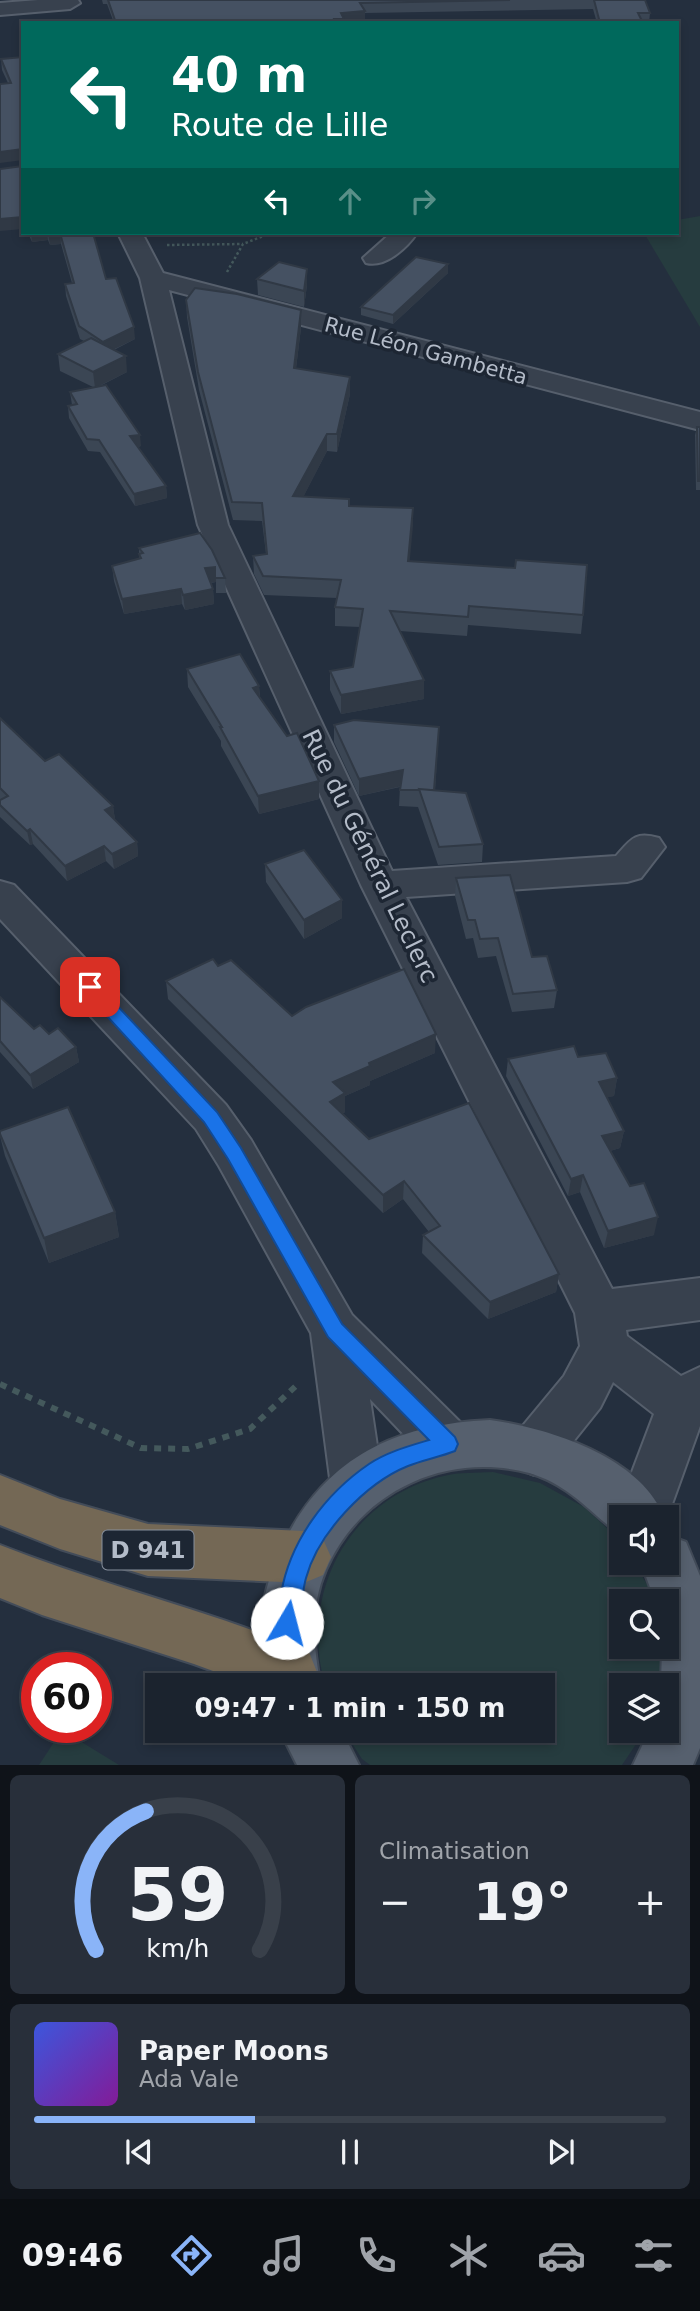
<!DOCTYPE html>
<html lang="fr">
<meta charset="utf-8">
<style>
body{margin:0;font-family:"DejaVu Sans",sans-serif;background:#282f3a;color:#f1f3f6;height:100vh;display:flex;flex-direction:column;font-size:26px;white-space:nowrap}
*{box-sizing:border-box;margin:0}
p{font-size:23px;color:#a0a4aa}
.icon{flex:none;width:38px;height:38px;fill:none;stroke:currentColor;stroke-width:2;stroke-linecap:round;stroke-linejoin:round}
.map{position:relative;height:1765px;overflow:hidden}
.drawer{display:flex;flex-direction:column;gap:10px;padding:10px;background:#0f1319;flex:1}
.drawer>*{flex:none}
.guide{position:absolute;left:21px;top:21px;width:658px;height:214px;border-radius:0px;box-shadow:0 4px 10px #0003,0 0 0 2px #39404a;background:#00695c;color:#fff;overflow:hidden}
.controls{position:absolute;left:609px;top:1505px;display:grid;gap:14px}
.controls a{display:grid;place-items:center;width:70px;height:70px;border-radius:0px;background:#1b232e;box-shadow:0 4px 10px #0003,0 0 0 2px #39404a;font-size:35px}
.speed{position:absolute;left:21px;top:1652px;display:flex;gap:14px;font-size:35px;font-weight:700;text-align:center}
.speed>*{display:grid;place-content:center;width:91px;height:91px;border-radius:50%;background:#1b232e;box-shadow:0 4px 10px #0003,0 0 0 2px #39404a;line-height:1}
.speed .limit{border:10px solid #d22;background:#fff;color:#111}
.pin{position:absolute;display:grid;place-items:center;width:60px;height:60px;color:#fff;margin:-30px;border-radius:14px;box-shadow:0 4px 10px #0006}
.me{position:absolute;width:77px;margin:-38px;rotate:8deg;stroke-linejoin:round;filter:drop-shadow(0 0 5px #0008)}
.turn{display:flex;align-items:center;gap:24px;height:147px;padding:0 35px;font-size:32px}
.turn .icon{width:91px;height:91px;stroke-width:2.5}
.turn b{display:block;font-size:49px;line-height:60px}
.lanes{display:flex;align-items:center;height:66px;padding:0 35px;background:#0003;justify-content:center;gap:35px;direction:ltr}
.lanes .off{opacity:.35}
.big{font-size:52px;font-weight:600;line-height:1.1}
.drawer .tile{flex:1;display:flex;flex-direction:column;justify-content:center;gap:10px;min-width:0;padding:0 24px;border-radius:10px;background:#282f3a}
.drawer .dial{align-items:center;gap:0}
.dial svg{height:182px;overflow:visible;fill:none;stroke:#39404a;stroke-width:7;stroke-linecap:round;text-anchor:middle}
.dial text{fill:#f1f3f6;stroke:none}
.song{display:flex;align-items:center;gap:21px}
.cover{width:84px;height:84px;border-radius:10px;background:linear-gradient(135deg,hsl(230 70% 55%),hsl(290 70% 35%))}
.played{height:7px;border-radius:4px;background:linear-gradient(90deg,#8ab4f8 35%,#39404a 35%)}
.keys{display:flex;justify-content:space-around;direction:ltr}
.heat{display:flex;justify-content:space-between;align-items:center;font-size:38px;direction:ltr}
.drawer .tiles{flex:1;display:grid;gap:10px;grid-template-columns:1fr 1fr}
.tile:last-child{grid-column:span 2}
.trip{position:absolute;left:145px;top:1673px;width:410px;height:70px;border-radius:0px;background:#1b232e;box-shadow:0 4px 10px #0003,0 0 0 2px #39404a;font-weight:600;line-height:70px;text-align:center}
.dock{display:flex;height:112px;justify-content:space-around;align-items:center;background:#0b0e12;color:#a0a4aa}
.dock .icon{width:49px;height:49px}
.dock .active{color:#8ab4f8}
.dock b{font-size:32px;color:#f1f3f6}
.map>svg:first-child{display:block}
</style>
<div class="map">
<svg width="700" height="1765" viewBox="0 0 700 1765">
<rect width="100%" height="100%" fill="#242f3e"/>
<g fill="#263c3f">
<path d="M700 216V327L644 233H677V220Z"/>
<path d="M493 1472 540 1483 584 1507 621 1541V1563H634L648 1586 652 1601H621V1647H661L660 1685H621V1731H645L622 1765H370L362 1759 344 1731H542V1685H325C299 1594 348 1498 444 1476 459 1472 477 1473 493 1472Z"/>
<path d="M62 1730 119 1765H39Z"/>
</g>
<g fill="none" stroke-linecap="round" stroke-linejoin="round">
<g stroke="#565f6c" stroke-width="4">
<g id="minor">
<path d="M38 0H78L80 3 70 9 0 15V3Z"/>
<path d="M118 233H142L163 273 700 412V430L169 290 228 525 392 871 616 856C631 839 635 831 659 838L665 847 641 878 627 882 406 897 612 1289 700 1278V1320L626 1330 627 1336 681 1376 700 1367V1426L667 1518 621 1517V1532L615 1517 654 1414 613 1382 600 1408 552 1468 534 1475 516 1468 508 1451 516 1434 564 1376 580 1346 575 1313 361 885 198 525 140 278Z"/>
<path d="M391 233H417C407 248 385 268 366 263L363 258Z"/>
<path d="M0 881 14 885 226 1105 251 1140 352 1315 465 1427 472 1444 465 1461 447 1468 429 1461 370 1399 383 1486 375 1503 357 1511 339 1503 331 1486 311 1333 219 1166 196 1129 0 919Z"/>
</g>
</g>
<g stroke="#414a57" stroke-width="4">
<g id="major">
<path d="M490 1420C549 1428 641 1457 664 1517H621V1536C591 1513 568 1484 529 1473 447 1451 360 1491 326 1570 310 1606 313 1648 321 1685H265C255 1642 260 1601 276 1560 316 1463 389 1424 490 1420Z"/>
<path d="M667 1535 686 1542 700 1576V1748L693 1765H633L649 1731H667V1685H661L662 1647H667V1601H655L641 1563H667Z"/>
<path d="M280 1731H342L359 1765H297Z"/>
</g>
</g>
<g stroke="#434c59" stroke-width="4">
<g id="highway">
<path d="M0 1475 60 1499 148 1524 304 1531 323 1539 331 1557 323 1575 304 1583 148 1576 60 1549 0 1525Z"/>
<path d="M0 1545C101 1585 208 1610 309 1652L317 1672 311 1685H251L194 1664 42 1615 0 1598Z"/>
</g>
</g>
<g stroke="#44595c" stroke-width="2.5" stroke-dasharray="2.5 2.5" stroke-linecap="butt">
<path d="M167 245 243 244"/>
<path d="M227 272 243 244 271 233"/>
</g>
<path stroke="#44595c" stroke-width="6" stroke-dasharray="7 7" stroke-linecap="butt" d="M0 1384 141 1448 188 1449 250 1429 299 1383"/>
<use href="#minor" fill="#38414e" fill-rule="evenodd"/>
<use href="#major" fill="#56606e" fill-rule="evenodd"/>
<use href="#highway" fill="#746855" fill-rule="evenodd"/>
</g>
<g fill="#3b4654">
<path d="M102 0H645L650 13 649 23H597L593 9 365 13V21L345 23H114L107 4H103Z"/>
<path d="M23 57V160L8 83 2 70 1 59Z"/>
<path d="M28 233H93L106 279 135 339 114 350 127 372 100 386 141 446 138 447 166 486 167 498 135 506 100 452 88 451 69 418 68 406 72 405 70 392 93 387 60 371 58 354 84 341 80 339 66 296 65 284 72 283 61 244 50 245 48 240 32 242Z"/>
<path d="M448 264V273L393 324 361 315V307Z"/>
<path d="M257 279 307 285 304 307 258 295Z"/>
<path d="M186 300 301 310V328L296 368 350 394 337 452 327 451 303 497 349 506 413 508 409 561 583 615 581 634 468 625 467 636 400 631 424 680V699L341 714 330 690V671L353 667 360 627 335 626V607L337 598 264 595 254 574 253 556 266 554 262 521 233 520 199 390 187 317Z"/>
<path d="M697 427H700V490H696L695 435Z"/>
<path d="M139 548 225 578 226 593H216V582L211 583 213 589 214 604 185 610 182 604 124 614 114 581 112 566 139 559Z"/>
<path d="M187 669 259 686 260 697 319 799 259 814 221 746V741L188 687Z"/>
<path d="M0 718 45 761 113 806 115 820 137 842 138 856 114 869 106 861 67 881 33 844 30 845 0 817Z"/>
<path d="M334 725 439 727 435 791 483 844 482 862 438 865 418 807 399 806 400 787 359 796 334 742Z"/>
<path d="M265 864 342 900V918L304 939 266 882Z"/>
<path d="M456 878 532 957 557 990 554 1008 512 1012 496 956 478 958 473 938 466 939 455 896Z"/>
<path d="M218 966 292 1016 435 1053 370 1081V1085L345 1096V1112L342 1114 369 1139 559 1274 556 1292 488 1319 422 1253 423 1235 429 1232 403 1199 383 1213 168 999 166 981Z"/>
<path d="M0 997 34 1029 49 1034 76 1047 79 1062 33 1089 0 1052Z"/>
<path d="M578 1057 617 1078 614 1096 607 1097 624 1131 620 1148 610 1151 654 1235 604 1248 580 1192 568 1196 506 1076 508 1059Z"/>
<path d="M0 1131 115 1212 119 1237 49 1263 5 1156 0 1136Z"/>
</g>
<g fill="#303945">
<path d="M365 11V21L344 23V19L341 13Z"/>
<path d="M23 149V160L0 163V152Z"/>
<path d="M23 217V229L0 231V219Z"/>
<path d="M31 233H47L48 240 32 242Z"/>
<path d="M48 233H60L61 244 50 245Z"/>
<path d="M448 264V273L393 324V315Z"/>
<path d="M307 269V285L304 307V291Z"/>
<path d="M301 310V328L294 385V368Z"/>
<path d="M134 327 135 339 104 354 103 342Z"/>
<path d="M126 356 127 372 95 388 93 372Z"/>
<path d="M350 377V394L337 452V434Z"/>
<path d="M327 434V451L294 515 293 496Z"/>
<path d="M140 435 141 446 131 448 130 436Z"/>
<path d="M166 486 167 498 135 506 134 494Z"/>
<path d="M413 508V526L408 579V561Z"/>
<path d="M215 567 216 582 207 583 205 568Z"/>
<path d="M181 589 182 604 124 614 122 599Z"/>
<path d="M213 589 214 604 185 610 183 595Z"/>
<path d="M424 680V699L341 714V695Z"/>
<path d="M259 686 260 704 253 688Z"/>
<path d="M403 770 402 786 359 796V779Z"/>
<path d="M319 781V799L259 814 258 796Z"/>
<path d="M113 806 115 821 105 810Z"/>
<path d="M30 829 33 844 30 845 27 831Z"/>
<path d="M137 842 138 856 114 869 112 854Z"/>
<path d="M104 846 106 861 67 881 65 866Z"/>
<path d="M342 900V918L304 939V920Z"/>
<path d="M436 1034 435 1053 370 1081V1085L345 1096V1112L330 1121V1102L333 1082 369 1063Z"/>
<path d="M76 1047 79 1062 33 1089 30 1075Z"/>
<path d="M617 1078 614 1096 596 1100 599 1082Z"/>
<path d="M624 1131 620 1148 599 1154 602 1136Z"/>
<path d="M583 1175 580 1192 568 1196 571 1179Z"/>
<path d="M404 1181 403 1199 383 1213V1195Z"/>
<path d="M115 1212 119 1237 49 1263 44 1238Z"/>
<path d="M658 1217 654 1235 604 1248 608 1231Z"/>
<path d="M559 1274 556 1292 488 1319 490 1302Z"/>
</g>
<g fill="#455162" stroke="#303945" stroke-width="2">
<path d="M108 0H510L360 3 365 11 341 13 344 19H334L335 23H116Z"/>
<path d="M594 0H645L650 13H638L643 23H600Z"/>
<path d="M23 57V149L0 152V84L11 83 1 59Z"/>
<path d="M23 166V217L0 219V169Z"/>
<path d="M60 233H93L106 279 116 278 134 327 103 342 79 326 65 284 74 283Z"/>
<path d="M416 257 448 264 393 315 361 307Z"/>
<path d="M279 262 307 269 304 291 257 279Z"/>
<path d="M195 288 237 294 301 310 294 368 350 377 337 434H327L293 496 349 499V506L413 508 408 561 515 568 516 560 587 565 583 615 469 606 468 617 390 611 424 680 341 695 330 671 353 667 363 609 335 607 341 580 263 576 253 556 267 554 262 503 232 502 198 372 186 300Z"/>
<path d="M91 338 126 356 93 372 58 354Z"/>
<path d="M106 385 140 435 130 436 166 486 134 494 99 440 87 439 68 406 77 404 70 392Z"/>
<path d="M697 427H700V481H698Z"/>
<path d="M200 533 212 550 225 578H215V567L205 568 213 589 183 595 181 589 122 599 112 566 141 558 139 554 143 553 139 548Z"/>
<path d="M240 654 259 686 253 688 287 736 297 733 319 781 258 796 220 727H222L187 669Z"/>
<path d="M0 718 45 761 59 754 113 806 105 810 137 842 112 854 104 846 65 866 30 829 27 831 0 805V800L8 796 0 788Z"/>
<path d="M354 720 439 727 434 790H400L403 770 359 779 334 725Z"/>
<path d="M419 789 466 793 483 844 439 847Z"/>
<path d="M304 850 342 900 304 920 265 864Z"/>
<path d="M510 875 532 957 547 956 557 990 513 994 498 938 480 939 475 920H468L456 878Z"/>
<path d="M213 959 218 966 231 960 292 1016 306 1007 404 969 436 1034 369 1063 370 1066 333 1082 345 1093 330 1102 369 1139 469 1103 559 1274 490 1302 423 1235 440 1226 404 1181 383 1195 166 981Z"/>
<path d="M0 997 34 1029 40 1025 49 1034 58 1028 76 1047 30 1075 0 1041Z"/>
<path d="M574 1046 578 1057 606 1053 617 1078 599 1082 624 1131 602 1136 630 1186 644 1183 658 1217 608 1231 583 1175 571 1179 508 1059Z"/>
<path d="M68 1107 115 1212 44 1238 0 1134V1131Z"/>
</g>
<path fill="#1a73e8" stroke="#114b97" stroke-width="2" d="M90 981 96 983 217 1112 241 1148 342 1324 455 1437 458 1444 455 1451C440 1457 423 1460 408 1466 366 1483 318 1533 306 1578 301 1596 302 1614 295 1631L287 1634 279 1631C274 1619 278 1607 281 1594 290 1541 325 1494 369 1464 387 1452 409 1446 429 1440L328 1337 228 1159 204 1122 84 991 81 987Z"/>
<g text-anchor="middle" stroke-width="7" stroke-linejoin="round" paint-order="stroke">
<g font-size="21" fill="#b4bcc9" stroke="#1d2633">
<text transform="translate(426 351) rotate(15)" y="7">Rue Léon Gambetta</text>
</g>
<rect fill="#1d2633" stroke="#878f9c" stroke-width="2" x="102.5" y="1530.5" width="91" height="39" rx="5"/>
<g font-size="23" font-weight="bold" fill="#b4bcc9">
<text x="148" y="1558">D 941</text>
</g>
<g font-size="24" fill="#b4bcc9" stroke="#1d2633">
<text transform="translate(370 856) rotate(64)" y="8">Rue du Général Leclerc</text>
</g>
</g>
</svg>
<div class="controls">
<a><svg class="icon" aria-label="sound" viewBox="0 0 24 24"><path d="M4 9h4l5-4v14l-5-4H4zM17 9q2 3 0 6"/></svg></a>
<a><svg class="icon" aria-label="search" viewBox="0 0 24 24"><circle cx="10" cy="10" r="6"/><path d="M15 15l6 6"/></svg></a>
<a><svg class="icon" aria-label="layers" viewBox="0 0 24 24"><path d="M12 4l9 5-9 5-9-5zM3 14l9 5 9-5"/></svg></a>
</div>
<div class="speed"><div class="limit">60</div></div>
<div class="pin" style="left:90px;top:987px;background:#d93025"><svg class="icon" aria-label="arrive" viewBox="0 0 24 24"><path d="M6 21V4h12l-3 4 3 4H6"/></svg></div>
<svg class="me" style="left:287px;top:1623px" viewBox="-20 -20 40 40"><circle r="19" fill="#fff"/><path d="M0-13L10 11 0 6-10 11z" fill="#1a73e8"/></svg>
<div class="trip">09:47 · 1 min · 150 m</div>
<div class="guide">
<div class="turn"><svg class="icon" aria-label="left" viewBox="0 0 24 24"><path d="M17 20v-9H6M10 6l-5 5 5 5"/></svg><div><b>40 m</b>Route de Lille</div></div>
<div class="lanes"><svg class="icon" aria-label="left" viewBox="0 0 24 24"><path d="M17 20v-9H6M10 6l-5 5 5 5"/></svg><svg class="icon off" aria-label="ahead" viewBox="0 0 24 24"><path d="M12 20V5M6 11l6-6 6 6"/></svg><svg class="icon off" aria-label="right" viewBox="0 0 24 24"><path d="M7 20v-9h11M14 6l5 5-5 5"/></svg></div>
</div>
</div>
<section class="drawer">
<div class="tiles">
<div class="tile dial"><svg viewBox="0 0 100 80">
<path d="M14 69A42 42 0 1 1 86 69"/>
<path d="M14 69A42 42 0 0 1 36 8" stroke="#8ab4f8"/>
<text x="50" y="56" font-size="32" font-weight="700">59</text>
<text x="50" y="72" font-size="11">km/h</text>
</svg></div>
<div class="tile"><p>Climatisation</p>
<div class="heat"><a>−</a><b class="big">19°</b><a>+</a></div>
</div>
<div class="tile">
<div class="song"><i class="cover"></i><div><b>Paper Moons</b><p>Ada Vale</p></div></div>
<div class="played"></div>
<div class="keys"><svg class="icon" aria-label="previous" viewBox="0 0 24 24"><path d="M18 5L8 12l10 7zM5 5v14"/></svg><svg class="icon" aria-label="pause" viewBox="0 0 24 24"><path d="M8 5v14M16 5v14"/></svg><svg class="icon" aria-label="next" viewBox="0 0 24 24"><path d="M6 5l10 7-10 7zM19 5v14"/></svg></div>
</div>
</div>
</section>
<nav class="dock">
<b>09:46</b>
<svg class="icon active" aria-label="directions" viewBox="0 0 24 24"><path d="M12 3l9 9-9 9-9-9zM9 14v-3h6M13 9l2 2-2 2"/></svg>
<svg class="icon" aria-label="music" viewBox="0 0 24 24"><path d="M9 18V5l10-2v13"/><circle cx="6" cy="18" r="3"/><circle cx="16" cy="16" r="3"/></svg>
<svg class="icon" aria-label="phone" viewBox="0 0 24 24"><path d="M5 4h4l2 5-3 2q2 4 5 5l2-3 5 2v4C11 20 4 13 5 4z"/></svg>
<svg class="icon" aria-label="climate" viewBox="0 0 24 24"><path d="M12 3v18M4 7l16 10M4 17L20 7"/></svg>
<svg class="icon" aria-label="car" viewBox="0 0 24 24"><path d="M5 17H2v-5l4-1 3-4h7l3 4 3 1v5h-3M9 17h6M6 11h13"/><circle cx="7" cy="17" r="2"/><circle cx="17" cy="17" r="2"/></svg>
<svg class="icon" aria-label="filters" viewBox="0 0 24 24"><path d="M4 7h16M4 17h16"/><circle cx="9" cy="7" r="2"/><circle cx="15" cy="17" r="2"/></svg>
</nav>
